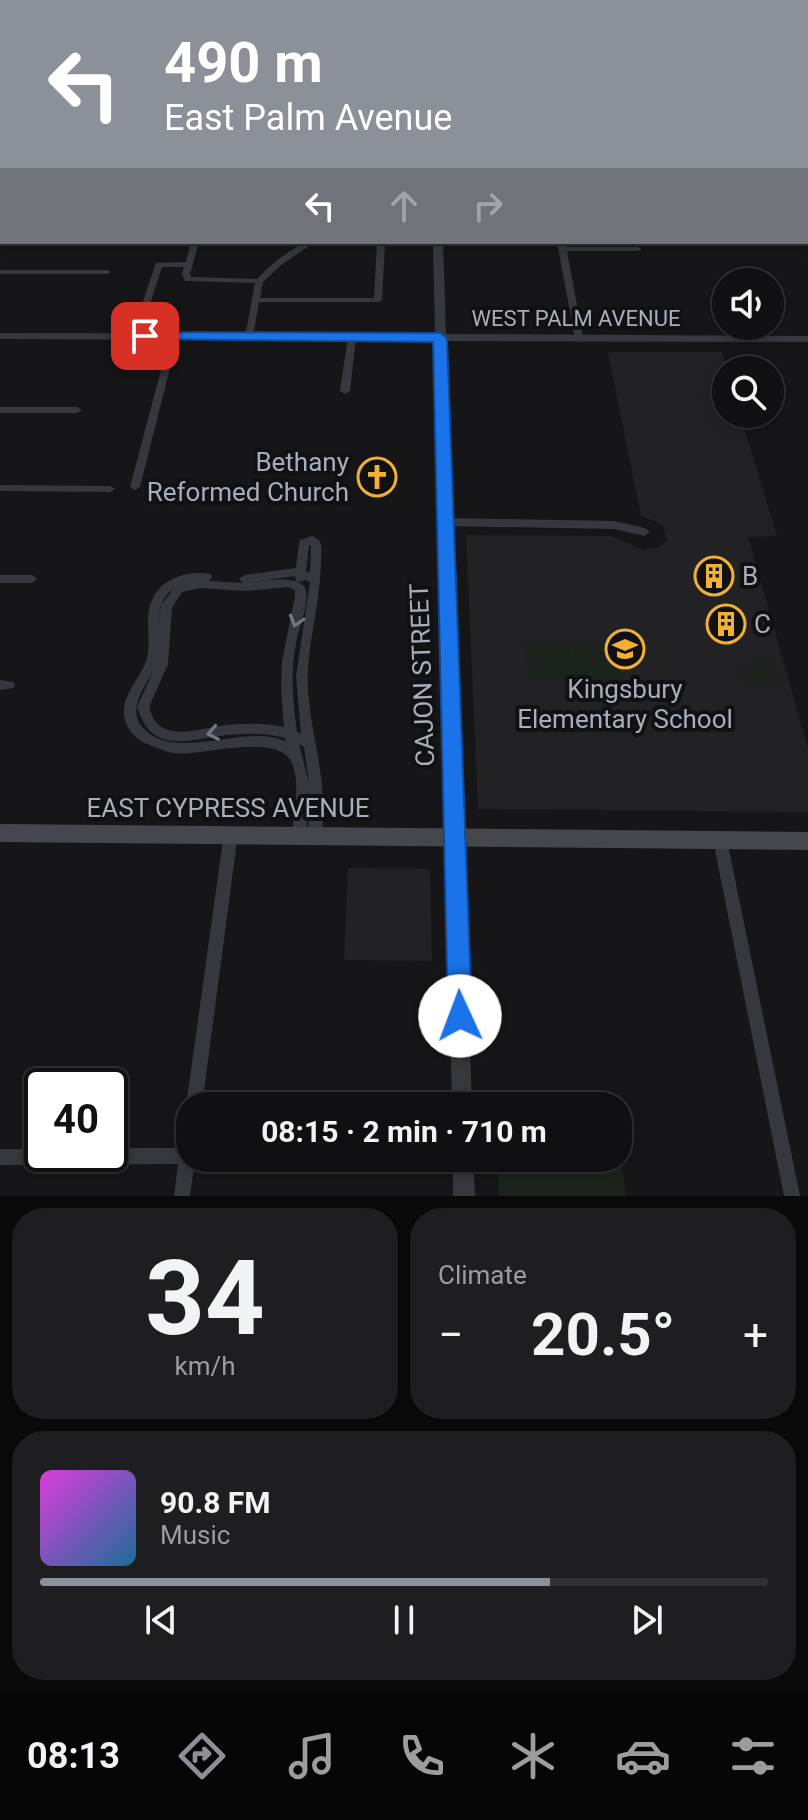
<!DOCTYPE html>
<meta charset="utf-8">
<style>
body{margin:0;font-family:Roboto,sans-serif;background:#1e1e20;color:#f1f3f6;height:100vh;display:flex;flex-direction:column;font-size:30px;white-space:nowrap}
*{box-sizing:border-box;margin:0}
p{font-size:26px;color:#9c9d9f}
.icon{flex:none;width:44px;height:44px;fill:none;stroke:currentColor;stroke-width:2;stroke-linecap:round;stroke-linejoin:round}
.map{position:relative;height:1196px;overflow:hidden}
.panel{display:flex;flex-direction:column;gap:12px;padding:12px;background:#09090a;flex:1}
.panel>*{flex:none}
.top-card{position:absolute;left:0px;top:0px;width:808px;height:244px;box-shadow:0 4px 12px #0003,0 0 0 2px #303032;background:#8c9099;color:#fff;overflow:hidden}
.controls{position:absolute;left:712px;top:268px;display:grid;gap:16px}
.controls a{display:grid;place-items:center;width:72px;height:72px;border-radius:50%;background:#101012;box-shadow:0 4px 12px #0003,0 0 0 2px #303032;font-size:40px}
.speed{position:absolute;left:24px;top:1068px;display:flex;gap:16px;font-size:40px;font-weight:700;text-align:center}
.speed>*{display:grid;place-content:center;width:104px;height:104px;border-radius:50%;background:#101012;box-shadow:0 4px 12px #0003,0 0 0 2px #303032;line-height:1}
.speed .limit{border:4px solid #111;border-radius:12px;background:#fff;color:#111}
.pin{position:absolute;display:grid;place-items:center;width:68px;height:68px;color:#fff;margin:-34px;border-radius:16px;box-shadow:0 4px 12px #0006}
.me{position:absolute;width:88px;margin:-44px;rotate:358deg;stroke-linejoin:round;filter:drop-shadow(0 0 6px #0008)}
.turn{display:flex;align-items:center;gap:28px;height:168px;padding:0 32px;font-size:36px}
.turn .icon{width:104px;height:104px;stroke-width:2.5}
.turn b{display:block;font-size:56px;line-height:68px}
.lanes{display:flex;align-items:center;height:76px;padding:0 32px;background:#0003;justify-content:center;gap:40px;direction:ltr}
.lanes .off{opacity:.35}
.big{font-size:60px;font-weight:700;line-height:1.1}
.panel .card{flex:1;display:flex;flex-direction:column;justify-content:center;gap:12px;min-width:0;padding:0 28px;border-radius:32px;background:#1e1e20}
.panel .dial{align-items:center;gap:0}
.dial b{font-size:104px;line-height:1}
.song{display:flex;align-items:center;gap:24px}
.cover{width:96px;height:96px;border-radius:12px;background:linear-gradient(135deg,hsl(300 70% 55%),hsl(200 70% 35%))}
.played{height:8px;border-radius:4px;background:linear-gradient(90deg,#8c9099 70%,#303032 70%)}
.keys{display:flex;justify-content:space-around;direction:ltr}
.heat{display:flex;justify-content:space-between;align-items:center;font-size:44px;direction:ltr}
.panel .tiles{flex:1;display:grid;gap:12px;grid-template-columns:1fr 1fr}
.card:last-child{grid-column:span 2}
.trip{position:absolute;left:176px;top:1092px;width:456px;height:80px;border-radius:32px;background:#101012;box-shadow:0 4px 12px #0003,0 0 0 2px #303032;font-weight:700;line-height:80px;text-align:center}
.menu{display:flex;height:128px;justify-content:space-around;align-items:center;background:#060607;color:#9c9d9f}
.menu .icon{width:56px;height:56px}
.menu .on{color:#8c9099}
.menu b{font-size:36px;color:#f1f3f6}
.map>svg:first-child{display:block}
</style>
<div class="map">
<svg width="808" height="1196" viewBox="0 0 808 1196">
<rect width="100%" height="100%" fill="#161618"/>
<g fill="#222225">
<path d="M608 352H722L727 370 726 414H740L777 536 748 537 808 748V812L478 809 466 535 612 536 643 550 657 548 667 540 663 525 641 516Z"/>
<path d="M348 868 430 869 432 961 344 960Z"/>
</g>
<g fill="#1c231d">
<path d="M439 0H791L793 2H439Z"/>
<path d="M525 643H570L575 681 529 680Z"/>
<path d="M572 644H617L623 681 577 680Z"/>
<path d="M757 657H773L781 683H743L740 669H760Z"/>
<path d="M618 1135 626 1196H499L497 1158H618Z"/>
</g>
<g fill="none" stroke-linecap="round" stroke-linejoin="round">
<g fill="#37383d" fill-rule="evenodd">
<path d="M21 0H27L29 2H23Z"/>
<path d="M112 0H118L119 2H113Z"/>
<path d="M234 0H240L241 2H235Z"/>
<path d="M296 0H302L301 2H295Z"/>
<path d="M697 0H704L706 2H699Z"/>
<path d="M790 0H797L799 2H792Z"/>
<path d="M808 9V13L806 14V10Z"/>
<rect x="0" y="50" width="2" height="4"/>
<path d="M806 62 808 63V67L806 66Z"/>
<rect x="0" y="116" width="2" height="4"/>
<rect x="0" y="148" width="2" height="6"/>
<rect x="806" y="162" width="2" height="16"/>
<rect x="0" y="168" width="2" height="4"/>
<rect x="0" y="223" width="2" height="8"/>
<path d="M191 242H199L190 274 191 277 257 279C271 265 295 242 315 242L281 265 263 282 260 298H374L377 242H385L382 300 378 302H259L253 337 249 340 245 337 255 283 188 281H185L182 274 184 267H162L150 304 149 306H143L142 304 156 263 186 262Z"/>
<path d="M557 242H565L566 247H638L642 249 638 251H567L583 339 579 342 575 339Z"/>
<path d="M0 270H107L111 272 107 274H0Z"/>
<path d="M174 333 178 336 140 487 135 490 130 487 170 336Z"/>
<path d="M352 334 356 337 350 391 345 394 340 391 348 337Z"/>
<path d="M0 407H77L82 410 77 413H0Z"/>
<path d="M0 485 110 486 115 489 110 492 0 491Z"/>
<path d="M446 518 614 521 645 528 650 532 645 536 614 529 446 526 441 522Z"/>
<path d="M312 536C316 538 319 539 321 544 322 549 321 557 321 563 320 598 311 632 308 667 305 713 322 756 323 802 323 814 324 827 320 838L315 840 310 838 308 834 309 788 306 834 304 838 299 840 294 838 292 834C294 813 301 781 291 761 275 732 202 757 173 753 166 752 158 748 150 745 137 741 125 729 124 714 122 694 142 677 147 658 152 638 143 617 153 598 163 577 190 570 211 574L212 577 209 581 243 583 239 579 244 575 296 568 299 543 300 540ZM309 545 311 546 310 573 306 572ZM295 576 296 581 300 582 305 580 310 582 296 676 301 734 297 732C293 703 290 672 296 643 298 631 311 600 305 588 298 573 258 582 245 583ZM288 587 295 590V596L282 661 281 688 284 727C265 723 246 723 226 725 207 727 181 737 163 728 154 723 152 716 149 707L168 664 172 608 182 592 200 588 246 591ZM173 589 160 607 159 624C159 610 161 598 173 589ZM153 672 137 707C152 756 189 739 228 735 247 733 267 733 285 738L286 742C277 737 266 736 256 736 224 736 168 756 143 728 137 721 135 714 137 705 139 693 147 682 153 672ZM299 744 304 747 309 783Z"/>
<path d="M0 575H32L37 579 32 583H0Z"/>
<path d="M0 680 13 682 15 685 13 688 0 690Z"/>
<path d="M231 827 236 829 238 833 202 1106H190V1112L186 1106 224 833 226 829Z"/>
<path d="M720 834 725 836 727 840 800 1196H784L713 840 715 836Z"/>
<path d="M190 1126V1158H195L190 1196H174L178 1164 0 1165V1149H42V1154H110V1148H180L184 1128Z"/>
</g>
<g fill="#37383d" fill-rule="evenodd">
<rect x="429" y="0" width="6" height="2"/>
<rect x="0" y="95" width="2" height="4"/>
<rect x="806" y="97" width="2" height="4"/>
<path d="M433 242H443L446 334 808 336V342L446 341 472 1106H452L435 341 0 339V333L435 334Z"/>
<path d="M453 1158H473L475 1196H453Z"/>
</g>
<path fill="#45474d" fill-rule="evenodd" d="M0 824 808 832V850L0 842Z"/>
</g>
<defs><path id="oneway-chevron" d="M-2-3.5L2.5 0L-2 3.5" fill="none" stroke-width="1.6" stroke-linecap="round" stroke-linejoin="round" transform="scale(2)"/></defs>
<g stroke="#757881">
<use href="#oneway-chevron" transform="translate(296 621) rotate(107)"/>
<use href="#oneway-chevron" transform="translate(213 733) rotate(169)"/>
</g>
<path fill="#1a73e8" stroke="#114b97" stroke-width="2" d="M145 332 440 333 447 338 472 1016 469 1025 460 1028 451 1025 448 1016 433 342 140 339V333Z"/>
<defs>
<g id="church-ring" transform="scale(2)"><circle r="9.5" fill="#111113" stroke="#f2b134" stroke-width="1.5"/><path d="M-1.2-6h2.4v3.5h3.3v2.4h-3.3V6h-2.4V-.1h-3.3v-2.4h3.3Z" fill="#f2b134"/></g>
<g id="building-ring" transform="scale(2)"><circle r="9.5" fill="#111113" stroke="#f2b134" stroke-width="1.5"/><path d="M-4-6H4V6H1V3H-1V6H-4ZM-2.5-4.3h1.7v1.8h-1.7ZM.8-4.3h1.7v1.8H.8ZM-2.5-1h1.7V.8h-1.7ZM.8-1h1.7V.8H.8Z" fill="#f2b134"/></g>
<g id="school-ring" transform="scale(2)"><circle r="9.5" fill="#111113" stroke="#f2b134" stroke-width="1.5"/><path d="M0-5L7-2L0 1L-7-2ZM-4 1L0 2.5L4 1V4Q0 6-4 4Z" fill="#f2b134"/></g>
</defs>
<g fill-rule="evenodd">
<use href="#church-ring" x="377" y="477"/>
<use href="#building-ring" x="714" y="576"/>
<use href="#building-ring" x="726" y="624"/>
<use href="#school-ring" x="625" y="649"/>
</g>
<g text-anchor="middle" stroke-width="8" stroke-linejoin="round" paint-order="stroke">
<g font-size="22" fill="#a8adb8" stroke="#111113">
<text x="576" y="326">WEST PALM AVENUE</text>
</g>
<g font-size="26" fill="#a8adb8" stroke="#111113" text-anchor="start">
<text x="349" y="471" text-anchor="end">Bethany<tspan x="349" dy="30">Reformed Church</tspan></text>
<text x="742" y="585">B</text>
<text x="754" y="633">C</text>
<text x="625" y="698" text-anchor="middle">Kingsbury<tspan x="625" dy="30">Elementary School</tspan></text>
</g>
<g font-size="26" fill="#a8adb8" stroke="#111113">
<text transform="translate(422 675) rotate(-92)" y="9">CAJON STREET</text>
<text x="228" y="817">EAST CYPRESS AVENUE</text>
</g>
</g>
</svg>
<div class="controls">
<a><svg class="icon" aria-label="sound" viewBox="0 0 24 24"><path d="M4 9h4l5-4v14l-5-4H4zM17 9q2 3 0 6"/></svg></a>
<a><svg class="icon" aria-label="search" viewBox="0 0 24 24"><circle cx="10" cy="10" r="6"/><path d="M15 15l6 6"/></svg></a>
</div>
<div class="speed"><div class="limit">40</div></div>
<div class="pin" style="left:145px;top:336px;background:#d93025"><svg class="icon" aria-label="arrive" viewBox="0 0 24 24"><path d="M6 21V4h12l-3 4 3 4H6"/></svg></div>
<svg class="me" style="left:460px;top:1016px" viewBox="-20 -20 40 40"><circle r="19" fill="#fff"/><path d="M0-13L10 11 0 6-10 11z" fill="#1a73e8"/></svg>
<div class="trip">08:15 · 2 min · 710 m</div>
<div class="top-card">
<div class="turn"><svg class="icon" aria-label="left" viewBox="0 0 24 24"><path d="M17 20v-9H6M10 6l-5 5 5 5"/></svg><div><b>490 m</b>East Palm Avenue</div></div>
<div class="lanes"><svg class="icon" aria-label="left" viewBox="0 0 24 24"><path d="M17 20v-9H6M10 6l-5 5 5 5"/></svg><svg class="icon off" aria-label="ahead" viewBox="0 0 24 24"><path d="M12 20V5M6 11l6-6 6 6"/></svg><svg class="icon off" aria-label="right" viewBox="0 0 24 24"><path d="M7 20v-9h11M14 6l5 5-5 5"/></svg></div>
</div>
</div>
<section class="panel">
<div class="tiles">
<div class="card dial"><b>34</b><p>km/h</p></div>
<div class="card"><p>Climate</p>
<div class="heat"><a>−</a><b class="big">20.5°</b><a>+</a></div>
</div>
<div class="card">
<div class="song"><i class="cover"></i><div><b>90.8 FM</b><p>Music</p></div></div>
<div class="played"></div>
<div class="keys"><svg class="icon" aria-label="previous" viewBox="0 0 24 24"><path d="M18 5L8 12l10 7zM5 5v14"/></svg><svg class="icon" aria-label="pause" viewBox="0 0 24 24"><path d="M8 5v14M16 5v14"/></svg><svg class="icon" aria-label="next" viewBox="0 0 24 24"><path d="M6 5l10 7-10 7zM19 5v14"/></svg></div>
</div>
</div>
</section>
<nav class="menu">
<b>08:13</b>
<svg class="icon on" aria-label="directions" viewBox="0 0 24 24"><path d="M12 3l9 9-9 9-9-9zM9 14v-3h6M13 9l2 2-2 2"/></svg>
<svg class="icon" aria-label="music" viewBox="0 0 24 24"><path d="M9 18V5l10-2v13"/><circle cx="6" cy="18" r="3"/><circle cx="16" cy="16" r="3"/></svg>
<svg class="icon" aria-label="phone" viewBox="0 0 24 24"><path d="M5 4h4l2 5-3 2q2 4 5 5l2-3 5 2v4C11 20 4 13 5 4z"/></svg>
<svg class="icon" aria-label="climate" viewBox="0 0 24 24"><path d="M12 3v18M4 7l16 10M4 17L20 7"/></svg>
<svg class="icon" aria-label="car" viewBox="0 0 24 24"><path d="M5 17H2v-5l4-1 3-4h7l3 4 3 1v5h-3M9 17h6M6 11h13"/><circle cx="7" cy="17" r="2"/><circle cx="17" cy="17" r="2"/></svg>
<svg class="icon" aria-label="filters" viewBox="0 0 24 24"><path d="M4 7h16M4 17h16"/><circle cx="9" cy="7" r="2"/><circle cx="15" cy="17" r="2"/></svg>
</nav>
